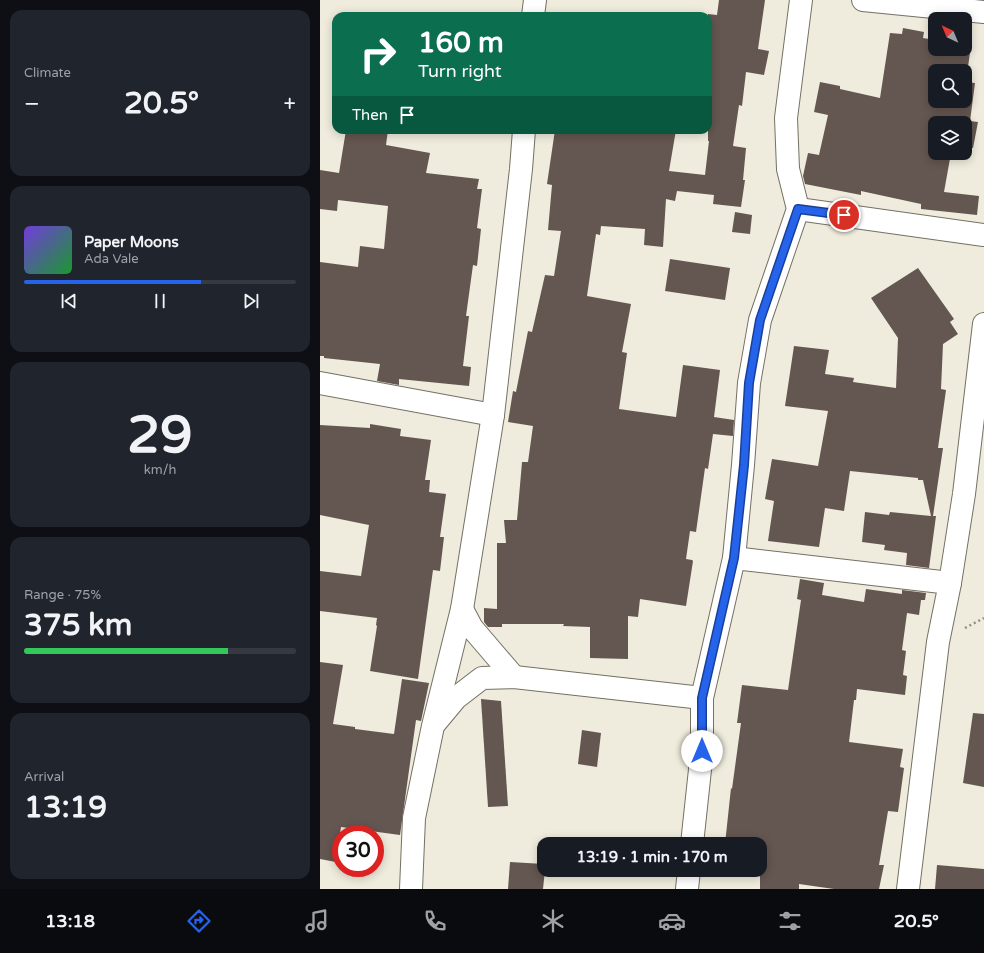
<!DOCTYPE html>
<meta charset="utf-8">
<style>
body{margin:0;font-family:"Varela Round",sans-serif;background:#20242c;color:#f1f3f6;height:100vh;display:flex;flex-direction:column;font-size:15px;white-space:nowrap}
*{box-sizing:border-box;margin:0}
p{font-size:13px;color:#9ea1a6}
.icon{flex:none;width:22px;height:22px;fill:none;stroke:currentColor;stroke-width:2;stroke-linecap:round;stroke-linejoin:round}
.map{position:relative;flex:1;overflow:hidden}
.panel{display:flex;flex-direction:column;gap:10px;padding:10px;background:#0d0f14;width:320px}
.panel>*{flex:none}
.banner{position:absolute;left:12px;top:12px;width:380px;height:122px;border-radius:12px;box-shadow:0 2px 10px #0003;background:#0b6e4f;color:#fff;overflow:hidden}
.needle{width:26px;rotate:316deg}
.controls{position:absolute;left:608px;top:12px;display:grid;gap:8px}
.controls a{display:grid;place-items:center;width:44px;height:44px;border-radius:8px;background:#171b24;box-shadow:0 2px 10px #0003;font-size:20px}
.speed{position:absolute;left:12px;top:825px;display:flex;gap:8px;font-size:20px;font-weight:700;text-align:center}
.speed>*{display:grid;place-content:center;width:52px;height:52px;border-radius:50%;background:#171b24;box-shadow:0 2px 10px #0003;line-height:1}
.speed .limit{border:6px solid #d22;background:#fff;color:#111}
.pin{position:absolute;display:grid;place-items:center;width:34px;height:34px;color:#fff;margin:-17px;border:2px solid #fff;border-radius:50%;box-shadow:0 1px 4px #0007}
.me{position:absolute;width:44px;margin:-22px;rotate:0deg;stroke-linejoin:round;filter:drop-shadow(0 0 3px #0008)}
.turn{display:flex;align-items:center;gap:14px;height:84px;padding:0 20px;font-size:18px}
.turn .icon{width:52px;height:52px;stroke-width:2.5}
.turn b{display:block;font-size:28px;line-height:34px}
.then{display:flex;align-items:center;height:38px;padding:0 20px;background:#0003;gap:8px;font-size:15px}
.big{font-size:30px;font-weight:800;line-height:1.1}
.panel .card{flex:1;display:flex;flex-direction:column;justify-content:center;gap:6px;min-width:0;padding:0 14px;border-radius:12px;background:#20242c}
.panel .dial{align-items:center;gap:0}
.dial b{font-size:52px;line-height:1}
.song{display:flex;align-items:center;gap:12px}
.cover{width:48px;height:48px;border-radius:6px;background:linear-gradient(135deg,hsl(260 70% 55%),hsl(130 70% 35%))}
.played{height:4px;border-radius:2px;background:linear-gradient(90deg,#2563eb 65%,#363941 65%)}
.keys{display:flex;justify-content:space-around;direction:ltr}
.heat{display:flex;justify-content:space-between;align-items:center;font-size:22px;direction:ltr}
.charge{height:6px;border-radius:3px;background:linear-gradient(90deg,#34c759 75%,#363941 0)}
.trip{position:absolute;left:217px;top:837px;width:230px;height:40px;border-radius:12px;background:#171b24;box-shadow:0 2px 10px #0003;font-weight:800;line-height:40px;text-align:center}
.tab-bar{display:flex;height:64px;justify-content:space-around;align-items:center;background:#090b0e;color:#9ea1a6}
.tab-bar .icon{width:28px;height:28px}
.tab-bar .active{color:#2563eb}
.tab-bar b{font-size:18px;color:#f1f3f6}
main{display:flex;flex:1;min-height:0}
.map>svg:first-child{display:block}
</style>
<main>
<section class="panel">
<div class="card"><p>Climate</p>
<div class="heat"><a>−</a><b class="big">20.5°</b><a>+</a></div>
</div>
<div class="card">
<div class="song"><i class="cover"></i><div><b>Paper Moons</b><p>Ada Vale</p></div></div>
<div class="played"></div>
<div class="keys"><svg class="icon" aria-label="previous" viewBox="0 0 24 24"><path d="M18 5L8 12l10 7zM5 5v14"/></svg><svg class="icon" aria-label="pause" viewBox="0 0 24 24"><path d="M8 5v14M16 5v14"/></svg><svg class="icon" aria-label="next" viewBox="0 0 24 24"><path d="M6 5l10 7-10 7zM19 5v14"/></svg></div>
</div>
<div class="card dial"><b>29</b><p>km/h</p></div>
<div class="card"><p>Range · 75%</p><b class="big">375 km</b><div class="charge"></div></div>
<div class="card"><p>Arrival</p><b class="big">13:19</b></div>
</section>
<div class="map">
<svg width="664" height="889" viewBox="0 0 664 889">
<rect width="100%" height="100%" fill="#efecdd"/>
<g fill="#645650" fill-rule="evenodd">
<path d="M399 0H445L438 49 449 51 444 75 426 72 422 106 419 105 413 146 426 148 423 180H425L421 207 393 204 394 195 357 191 355 201 346 199 343 247 324 245 325 229 281 226 280 235 276 234 267 296 311 304 302 352 307 353 299 409 356 417 363 365 400 370 394 417 414 420 413 436 393 434 388 469 385 468 376 532 370 531 366 559 372 560 373 561 366 606 320 599 318 617 308 616V659L270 658V627L243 626 244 624H182V627H168L164 622V608L177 609V543H186L184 520H197L202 462H208L213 426 188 422 193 391 196 392 208 331 212 332 225 275 234 276 241 231 228 230 232 185 227 184 235 130H356L349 171 385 175 389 141H388V14L397 15Z"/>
<path d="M583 28 604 32 603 38 615 40V49H645V44L651 45 646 82 655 83 650 121 658 122 653 148 645 147V123H615V153H631L624 192 659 196 657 215 601 209V204L541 191V195L485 184 483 176 488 153 499 155 508 115 494 112 500 82 520 86V89L560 98 570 33 582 34ZM615 71H645V101H615Z"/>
<path d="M26 130H68L66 145 110 153 106 173 159 179 157 189H162L157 228 161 229 157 266 153 265 146 316H149L143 366 151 367 149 386 79 379V385L57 381 60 364 4 358V356H0V262L38 267 40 246 64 249 68 206 18 200 17 211 0 209V170L19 173Z"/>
<path d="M415 212 432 215 430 234 412 232Z"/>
<path d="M350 259 410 268 405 300 345 291Z"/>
<path d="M598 268 634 319 630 322 638 334 623 344 621 389 626 390 618 448H623L613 516H616L609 568 586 565 587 553 564 550 565 545 542 542 545 512 569 515 570 512 611 516 603 480H598V478L530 471 524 511 505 508 499 547 448 541 454 501 445 499 452 459 498 466 508 411 465 406 474 346 509 350 505 374 534 378 533 382 576 388 578 338 551 298Z"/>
<path d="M50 424 81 429 80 436 111 440 105 480H110L109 492 126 494 120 537H124L120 571 113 570 98 679 50 671 57 626 56 625 57 618 0 611V571L41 576 49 525 0 515V425L50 428Z"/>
<path d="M480 579 504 583 502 595 544 602 546 589 582 594V590L606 593 605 600H601L599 615 587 613 582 650 586 651 583 675 587 676 585 695 537 689 536 700H534L529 742 583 749 580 767 584 768 578 812 568 811 559 865H564L559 889H514L479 884V889H440V844H405L411 788 412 789 421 723H417L422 685 468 690 481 600 477 599Z"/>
<path d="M0 662 23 665 13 724 35 727V729L74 734 82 679 109 683 101 721 96 720 80 835 21 827 16 862 0 859Z"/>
<path d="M161 699 181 701 188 806 168 807Z"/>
<path d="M653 713 664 714V787L643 783Z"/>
<path d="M262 730 281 733 277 767 258 764Z"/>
<path d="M190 862 224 864 225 870 223 889H188Z"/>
<path d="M617 865 664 869V889H615Z"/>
</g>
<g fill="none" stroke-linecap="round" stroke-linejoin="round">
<g stroke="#747063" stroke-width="24">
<g id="minor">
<path d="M543 0 664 12"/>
<path d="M213 16 215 0"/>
<path d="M478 209 664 235"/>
<path d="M0 383 173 415"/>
<path d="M414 558 630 583"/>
<path d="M142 609 152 628 194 677"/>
<path d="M116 722 136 698 162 678 194 677 382 698"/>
<path d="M372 844 382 751V698L414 558 423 465 429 383 440 320 478 209 468 169 466 118 481 0"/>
<path d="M91 889 94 818 113 726 142 609 173 415 201 169 204 130"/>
<path d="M367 889 369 870"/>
<path d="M588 889 618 642 630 583 644 494 664 324"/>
</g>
</g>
<path stroke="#918f85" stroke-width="2.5" stroke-dasharray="2 3" stroke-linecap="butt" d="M645 628 664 618"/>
<use href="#minor" stroke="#fff" stroke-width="22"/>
</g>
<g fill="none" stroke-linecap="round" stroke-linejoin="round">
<g stroke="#184099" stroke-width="10">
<path id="route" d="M382 751V698L414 558 424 465 429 383 440 320 478 209 524 215"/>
</g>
<use href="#route" stroke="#2563eb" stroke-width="7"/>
</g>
</svg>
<div class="controls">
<a><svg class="needle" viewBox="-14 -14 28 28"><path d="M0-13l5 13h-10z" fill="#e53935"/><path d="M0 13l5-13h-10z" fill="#9ea1a6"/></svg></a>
<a><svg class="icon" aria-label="search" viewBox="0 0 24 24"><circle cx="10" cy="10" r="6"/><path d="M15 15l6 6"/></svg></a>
<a><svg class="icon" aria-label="layers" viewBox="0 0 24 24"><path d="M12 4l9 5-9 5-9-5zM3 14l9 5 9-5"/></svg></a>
</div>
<div class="speed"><div class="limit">30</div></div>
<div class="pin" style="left:524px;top:215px;background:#d93025"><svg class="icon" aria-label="arrive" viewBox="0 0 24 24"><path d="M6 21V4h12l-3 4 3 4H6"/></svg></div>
<svg class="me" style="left:382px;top:751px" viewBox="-20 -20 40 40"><circle r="19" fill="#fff"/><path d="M0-13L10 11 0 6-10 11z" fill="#2563eb"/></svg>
<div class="trip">13:19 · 1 min · 170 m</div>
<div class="banner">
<div class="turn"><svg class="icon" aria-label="right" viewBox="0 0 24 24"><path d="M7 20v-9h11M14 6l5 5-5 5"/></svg><div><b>160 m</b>Turn right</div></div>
<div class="then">Then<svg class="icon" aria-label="arrive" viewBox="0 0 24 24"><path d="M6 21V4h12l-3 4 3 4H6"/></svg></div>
</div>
</div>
</main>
<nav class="tab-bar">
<b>13:18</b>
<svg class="icon active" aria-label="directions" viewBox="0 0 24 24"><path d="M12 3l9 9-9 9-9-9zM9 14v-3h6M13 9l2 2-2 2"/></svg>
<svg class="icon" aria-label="music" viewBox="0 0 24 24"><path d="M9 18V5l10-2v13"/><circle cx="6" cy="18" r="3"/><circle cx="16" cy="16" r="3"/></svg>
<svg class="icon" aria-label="phone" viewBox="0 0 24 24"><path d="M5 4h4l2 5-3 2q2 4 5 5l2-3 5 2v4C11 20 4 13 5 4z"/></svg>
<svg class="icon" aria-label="climate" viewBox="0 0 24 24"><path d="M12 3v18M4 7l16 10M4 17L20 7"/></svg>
<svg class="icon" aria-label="car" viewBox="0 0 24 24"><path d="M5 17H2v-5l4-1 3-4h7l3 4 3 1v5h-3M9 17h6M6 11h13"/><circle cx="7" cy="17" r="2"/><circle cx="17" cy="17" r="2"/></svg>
<svg class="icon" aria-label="filters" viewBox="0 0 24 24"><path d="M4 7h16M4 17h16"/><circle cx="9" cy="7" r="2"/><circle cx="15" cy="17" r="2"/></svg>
<b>20.5°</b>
</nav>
